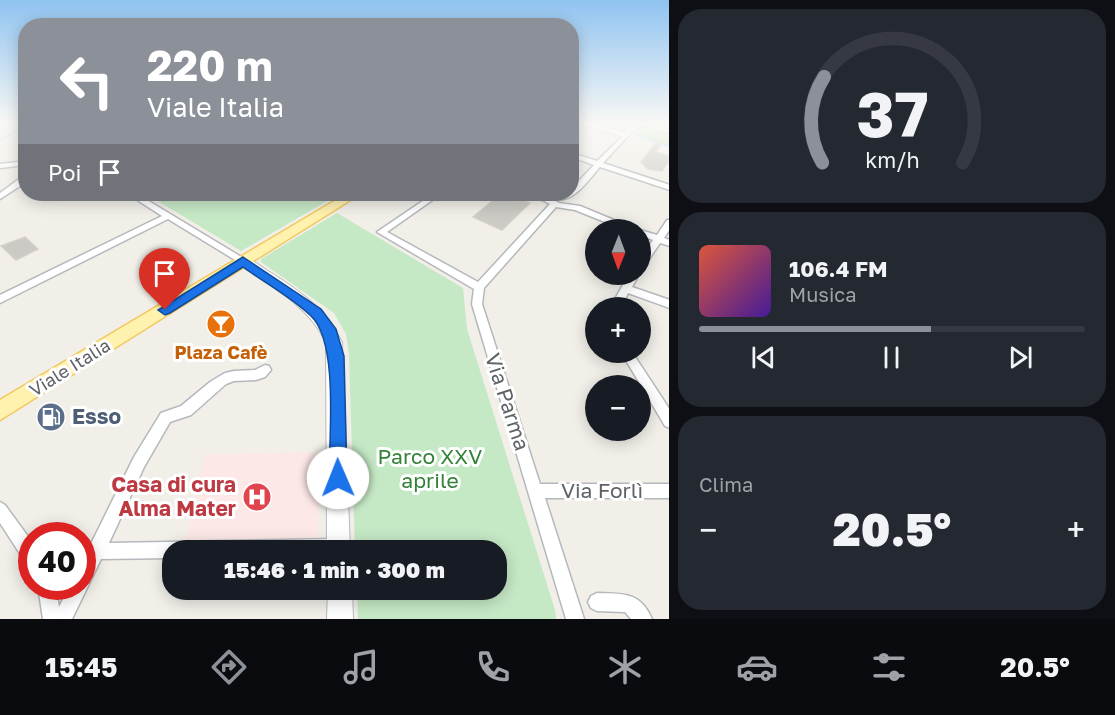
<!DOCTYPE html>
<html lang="it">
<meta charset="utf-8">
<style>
body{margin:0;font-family:"Golos Text",sans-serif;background:#242831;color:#f1f3f6;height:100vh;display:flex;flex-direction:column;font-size:22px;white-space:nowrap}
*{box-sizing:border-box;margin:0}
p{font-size:20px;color:#9ea1a6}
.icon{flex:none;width:33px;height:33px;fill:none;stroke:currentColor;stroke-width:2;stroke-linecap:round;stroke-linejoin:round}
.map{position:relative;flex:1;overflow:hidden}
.drawer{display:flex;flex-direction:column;gap:9px;padding:9px;background:#0d0f14;width:446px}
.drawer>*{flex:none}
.top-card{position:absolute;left:18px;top:18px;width:561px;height:183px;border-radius:24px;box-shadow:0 3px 15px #0003;background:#8c9099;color:#fff;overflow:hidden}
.needle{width:39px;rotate:181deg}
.fabs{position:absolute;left:585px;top:219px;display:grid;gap:12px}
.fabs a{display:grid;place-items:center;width:66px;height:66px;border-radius:50%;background:#171b24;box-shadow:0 3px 15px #0003;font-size:30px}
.speed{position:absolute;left:18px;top:522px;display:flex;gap:12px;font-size:30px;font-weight:700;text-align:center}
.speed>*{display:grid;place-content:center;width:78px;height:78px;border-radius:50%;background:#171b24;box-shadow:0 3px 15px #0003;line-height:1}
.speed .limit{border:9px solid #d22;background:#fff;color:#111}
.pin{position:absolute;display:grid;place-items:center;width:51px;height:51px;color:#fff;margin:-62px -26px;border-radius:50% 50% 50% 0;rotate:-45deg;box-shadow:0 0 6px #0007}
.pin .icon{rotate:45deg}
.me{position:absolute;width:66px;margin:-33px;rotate:359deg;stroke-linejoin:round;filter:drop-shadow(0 0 4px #0008)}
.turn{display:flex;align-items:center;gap:21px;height:126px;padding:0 30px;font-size:27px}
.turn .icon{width:78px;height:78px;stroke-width:2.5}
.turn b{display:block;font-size:42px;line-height:51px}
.then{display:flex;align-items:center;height:57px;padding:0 30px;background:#0003;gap:12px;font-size:22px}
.big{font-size:45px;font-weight:800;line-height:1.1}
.drawer .card{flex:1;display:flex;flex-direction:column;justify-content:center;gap:9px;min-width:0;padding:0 21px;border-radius:24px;background:#242831}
.drawer .dial{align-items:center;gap:0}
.dial svg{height:156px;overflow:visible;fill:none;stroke:#363941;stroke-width:7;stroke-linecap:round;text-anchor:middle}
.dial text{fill:#f1f3f6;stroke:none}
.song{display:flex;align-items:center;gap:18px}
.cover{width:72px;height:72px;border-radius:9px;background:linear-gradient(135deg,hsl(10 70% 55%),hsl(260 70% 35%))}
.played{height:6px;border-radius:3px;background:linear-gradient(90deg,#8c9099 60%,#363941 60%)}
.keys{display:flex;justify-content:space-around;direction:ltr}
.heat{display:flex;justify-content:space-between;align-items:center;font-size:33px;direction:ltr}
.trip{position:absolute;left:162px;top:540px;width:345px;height:60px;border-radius:24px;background:#171b24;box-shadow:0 3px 15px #0003;font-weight:800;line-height:60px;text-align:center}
.tabs{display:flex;height:96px;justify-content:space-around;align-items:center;background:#090b0e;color:#9ea1a6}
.tabs .icon{width:42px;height:42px}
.tabs .current{color:#8c9099}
.tabs b{font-size:27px;color:#f1f3f6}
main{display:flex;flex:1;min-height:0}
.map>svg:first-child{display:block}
</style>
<main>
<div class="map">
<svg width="670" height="619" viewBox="0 0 670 619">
<rect width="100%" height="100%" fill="#f1efe8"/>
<path fill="#fce8e6" d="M320 452 318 541H185L205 454Z"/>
<g fill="#c5e8c5">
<path d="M644 125 669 132V146L636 134Z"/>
<path d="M146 194H339L241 251Z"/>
<path d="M337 213 463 288 467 329 555 610 556 619H358L357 590H496V550H355L349 354 346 334 334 313 261 262V259Z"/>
</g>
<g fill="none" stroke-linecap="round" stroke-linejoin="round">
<g stroke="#aadaff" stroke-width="1.5">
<path d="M611 124 621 128"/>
<path d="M636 135 670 147"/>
<path d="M0 140 26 125"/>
</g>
</g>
<g fill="#cccac5" stroke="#d6d1c6" stroke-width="1.5">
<path d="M658 140 662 143 656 152 669 156V161L662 171 648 169 641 162Z"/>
<path d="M499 195 516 202 520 199 530 203 502 230 473 217Z"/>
<path d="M25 237 38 249 16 260 1 246Z"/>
</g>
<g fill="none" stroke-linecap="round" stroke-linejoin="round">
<g stroke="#b5b8bc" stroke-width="3">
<g id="street">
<path d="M639 124H649L670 129V133Z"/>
<path d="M626 133 629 135 628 136 603 163 670 185V190L600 167C589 179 576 200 558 200V196L565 194H572V188L594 165 572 157V153L597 161Z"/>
<path d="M26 161V165L0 168V164Z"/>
<path d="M23 176H26V182L0 199V193Z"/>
<path d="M128 194H137L248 261 246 263H240L168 219 0 303V295L162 216Z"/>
<path d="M433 194H441L387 232 478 282 550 204 534 196 533 194H542L559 203 580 206 638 230H625L575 210 556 207 484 288 482 304 540 484H670V498H545L584 619H566L472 304 474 289 377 232Z"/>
<path d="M667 220H670V229L664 238 670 240V246L660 243 643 268 640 269V258L653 240 640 235V230L657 235Z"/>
<path d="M629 274H639L632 287 670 300V308L628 293 621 308H610Z"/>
<path d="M621 352H632L670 410V428L665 426Z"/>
<path d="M265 365 269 366 271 370 265 377 256 380 234 381 226 384 191 415 170 422 144 467 109 543 339 539 345 541 347 547 346 550H172V558L101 559 72 619H43L38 586H55L59 607 70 586H82V562L134 457 161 413 181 406 210 382 225 373 234 371 255 370Z"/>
<path d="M0 502 5 505 32 542V565L26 563 0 523Z"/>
<path d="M597 593C622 594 640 591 652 619H631L625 612 597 611 591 608 588 602 591 596Z"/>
</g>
</g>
<g stroke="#b6babf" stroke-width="2">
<g id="secondary">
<path d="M582 124H595L624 132 632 124H641L626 138Z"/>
<path d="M243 257C252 259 260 266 268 271 299 290 325 309 342 342L350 550H327L326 342C308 305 271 286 238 264L236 261 238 258Z"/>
<path d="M328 590H352L353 619H327Z"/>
</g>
</g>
<g stroke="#f2c960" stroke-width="3">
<path id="primary" d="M346 194H360L0 420V400Z"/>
</g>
<use href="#street" fill="#fff" fill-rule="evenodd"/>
<use href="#secondary" fill="#fff" fill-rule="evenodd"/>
<use href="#primary" fill="#fff2af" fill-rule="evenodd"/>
</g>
<linearGradient id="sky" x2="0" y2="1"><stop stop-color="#8fc3f1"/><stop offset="0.59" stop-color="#f9f8f5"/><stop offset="1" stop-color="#f9f8f5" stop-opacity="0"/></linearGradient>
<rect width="670" height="210" fill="url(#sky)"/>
<path fill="#1a73e8" stroke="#114b97" stroke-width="1.5" d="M243 257 321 309 336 329 344 356 347 478 345 484 338 487 331 484 329 478C329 439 339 342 311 316 291 297 265 283 243 267L170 313 165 315 158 310Z"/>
<defs>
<g id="bar-disc" transform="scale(1.5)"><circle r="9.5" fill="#e8710a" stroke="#fff"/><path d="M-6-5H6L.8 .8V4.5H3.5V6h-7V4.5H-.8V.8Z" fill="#fff"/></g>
<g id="fuel-disc" transform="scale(1.5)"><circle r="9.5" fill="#5c6f8a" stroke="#fff"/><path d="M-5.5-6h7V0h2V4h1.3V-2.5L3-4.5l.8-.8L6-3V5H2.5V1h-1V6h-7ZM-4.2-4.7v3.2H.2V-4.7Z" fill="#fff"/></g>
<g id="hospital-disc" transform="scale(1.5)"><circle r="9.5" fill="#e0444e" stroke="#fff"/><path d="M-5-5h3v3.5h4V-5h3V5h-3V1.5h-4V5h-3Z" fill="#fff"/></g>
</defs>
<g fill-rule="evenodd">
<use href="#bar-disc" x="221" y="324"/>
<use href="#fuel-disc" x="51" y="417"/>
<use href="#hospital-disc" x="257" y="497"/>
</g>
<g text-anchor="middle" stroke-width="6" stroke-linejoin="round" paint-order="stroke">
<g font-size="18" font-weight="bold" fill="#c56008" stroke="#fff">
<text x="221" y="359">Plaza Cafè</text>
</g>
<g font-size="18" fill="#5f6368" stroke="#fff">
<text transform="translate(70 368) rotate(-32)" y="6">Viale Italia</text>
</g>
<g font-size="21" fill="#5f6368" stroke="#fff">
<text transform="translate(507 402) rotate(72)" y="7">Via Parma</text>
<text x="602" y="498">Via Forlì</text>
</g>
<g font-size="21" font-weight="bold" fill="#4e5e75" stroke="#fff" text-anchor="start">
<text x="72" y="424">Esso</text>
</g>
<g font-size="21" fill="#348238" stroke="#fff">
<text x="430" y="464">Parco XXV<tspan x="430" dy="24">aprile</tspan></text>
</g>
<g font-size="21" font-weight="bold" fill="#be3a42" stroke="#fff" text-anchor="end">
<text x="236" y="492">Casa di cura<tspan x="236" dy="24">Alma Mater</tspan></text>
</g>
</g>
</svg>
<div class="fabs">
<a><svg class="needle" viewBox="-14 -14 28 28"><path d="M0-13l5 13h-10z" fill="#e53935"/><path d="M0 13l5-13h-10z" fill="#9ea1a6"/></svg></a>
<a>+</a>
<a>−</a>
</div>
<div class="speed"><div class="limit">40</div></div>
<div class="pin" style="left:165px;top:310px;background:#d93025"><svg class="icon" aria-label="arrive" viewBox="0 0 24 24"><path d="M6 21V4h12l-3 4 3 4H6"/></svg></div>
<svg class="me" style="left:338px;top:478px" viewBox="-20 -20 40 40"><circle r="19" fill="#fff"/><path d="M0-13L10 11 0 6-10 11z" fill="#1a73e8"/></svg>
<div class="trip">15:46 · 1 min · 300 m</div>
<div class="top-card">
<div class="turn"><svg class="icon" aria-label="left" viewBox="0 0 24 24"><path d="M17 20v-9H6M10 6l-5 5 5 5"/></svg><div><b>220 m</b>Viale Italia</div></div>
<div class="then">Poi<svg class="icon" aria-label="arrive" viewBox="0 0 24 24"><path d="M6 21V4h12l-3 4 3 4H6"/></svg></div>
</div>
</div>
<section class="drawer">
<div class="card dial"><svg viewBox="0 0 100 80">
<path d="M14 69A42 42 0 1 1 86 69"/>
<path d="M14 69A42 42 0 0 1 15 25" stroke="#8c9099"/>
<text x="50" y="56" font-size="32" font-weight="700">37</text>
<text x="50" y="72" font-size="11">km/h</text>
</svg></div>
<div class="card">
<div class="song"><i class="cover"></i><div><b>106.4 FM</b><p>Musica</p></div></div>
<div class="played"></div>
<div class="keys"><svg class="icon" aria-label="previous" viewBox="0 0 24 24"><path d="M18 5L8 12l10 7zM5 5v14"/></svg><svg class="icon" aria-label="pause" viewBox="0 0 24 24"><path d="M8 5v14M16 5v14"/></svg><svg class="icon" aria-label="next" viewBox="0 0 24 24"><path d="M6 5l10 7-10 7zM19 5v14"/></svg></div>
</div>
<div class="card"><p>Clima</p>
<div class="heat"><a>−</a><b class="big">20.5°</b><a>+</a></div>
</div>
</section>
</main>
<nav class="tabs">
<b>15:45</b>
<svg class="icon current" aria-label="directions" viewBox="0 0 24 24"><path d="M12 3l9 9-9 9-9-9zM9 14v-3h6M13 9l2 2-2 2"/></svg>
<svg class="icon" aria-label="music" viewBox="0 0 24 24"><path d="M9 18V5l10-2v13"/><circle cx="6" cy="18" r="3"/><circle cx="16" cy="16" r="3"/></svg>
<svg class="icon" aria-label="phone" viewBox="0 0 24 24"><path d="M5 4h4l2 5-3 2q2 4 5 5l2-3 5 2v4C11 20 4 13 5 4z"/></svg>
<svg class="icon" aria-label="climate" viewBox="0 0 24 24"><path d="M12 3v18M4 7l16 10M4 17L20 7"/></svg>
<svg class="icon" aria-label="car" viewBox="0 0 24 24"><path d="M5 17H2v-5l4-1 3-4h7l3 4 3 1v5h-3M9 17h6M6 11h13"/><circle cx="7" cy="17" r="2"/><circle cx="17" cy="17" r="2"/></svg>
<svg class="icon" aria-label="filters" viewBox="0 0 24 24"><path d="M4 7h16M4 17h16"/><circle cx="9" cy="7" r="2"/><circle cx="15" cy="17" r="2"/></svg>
<b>20.5°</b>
</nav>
